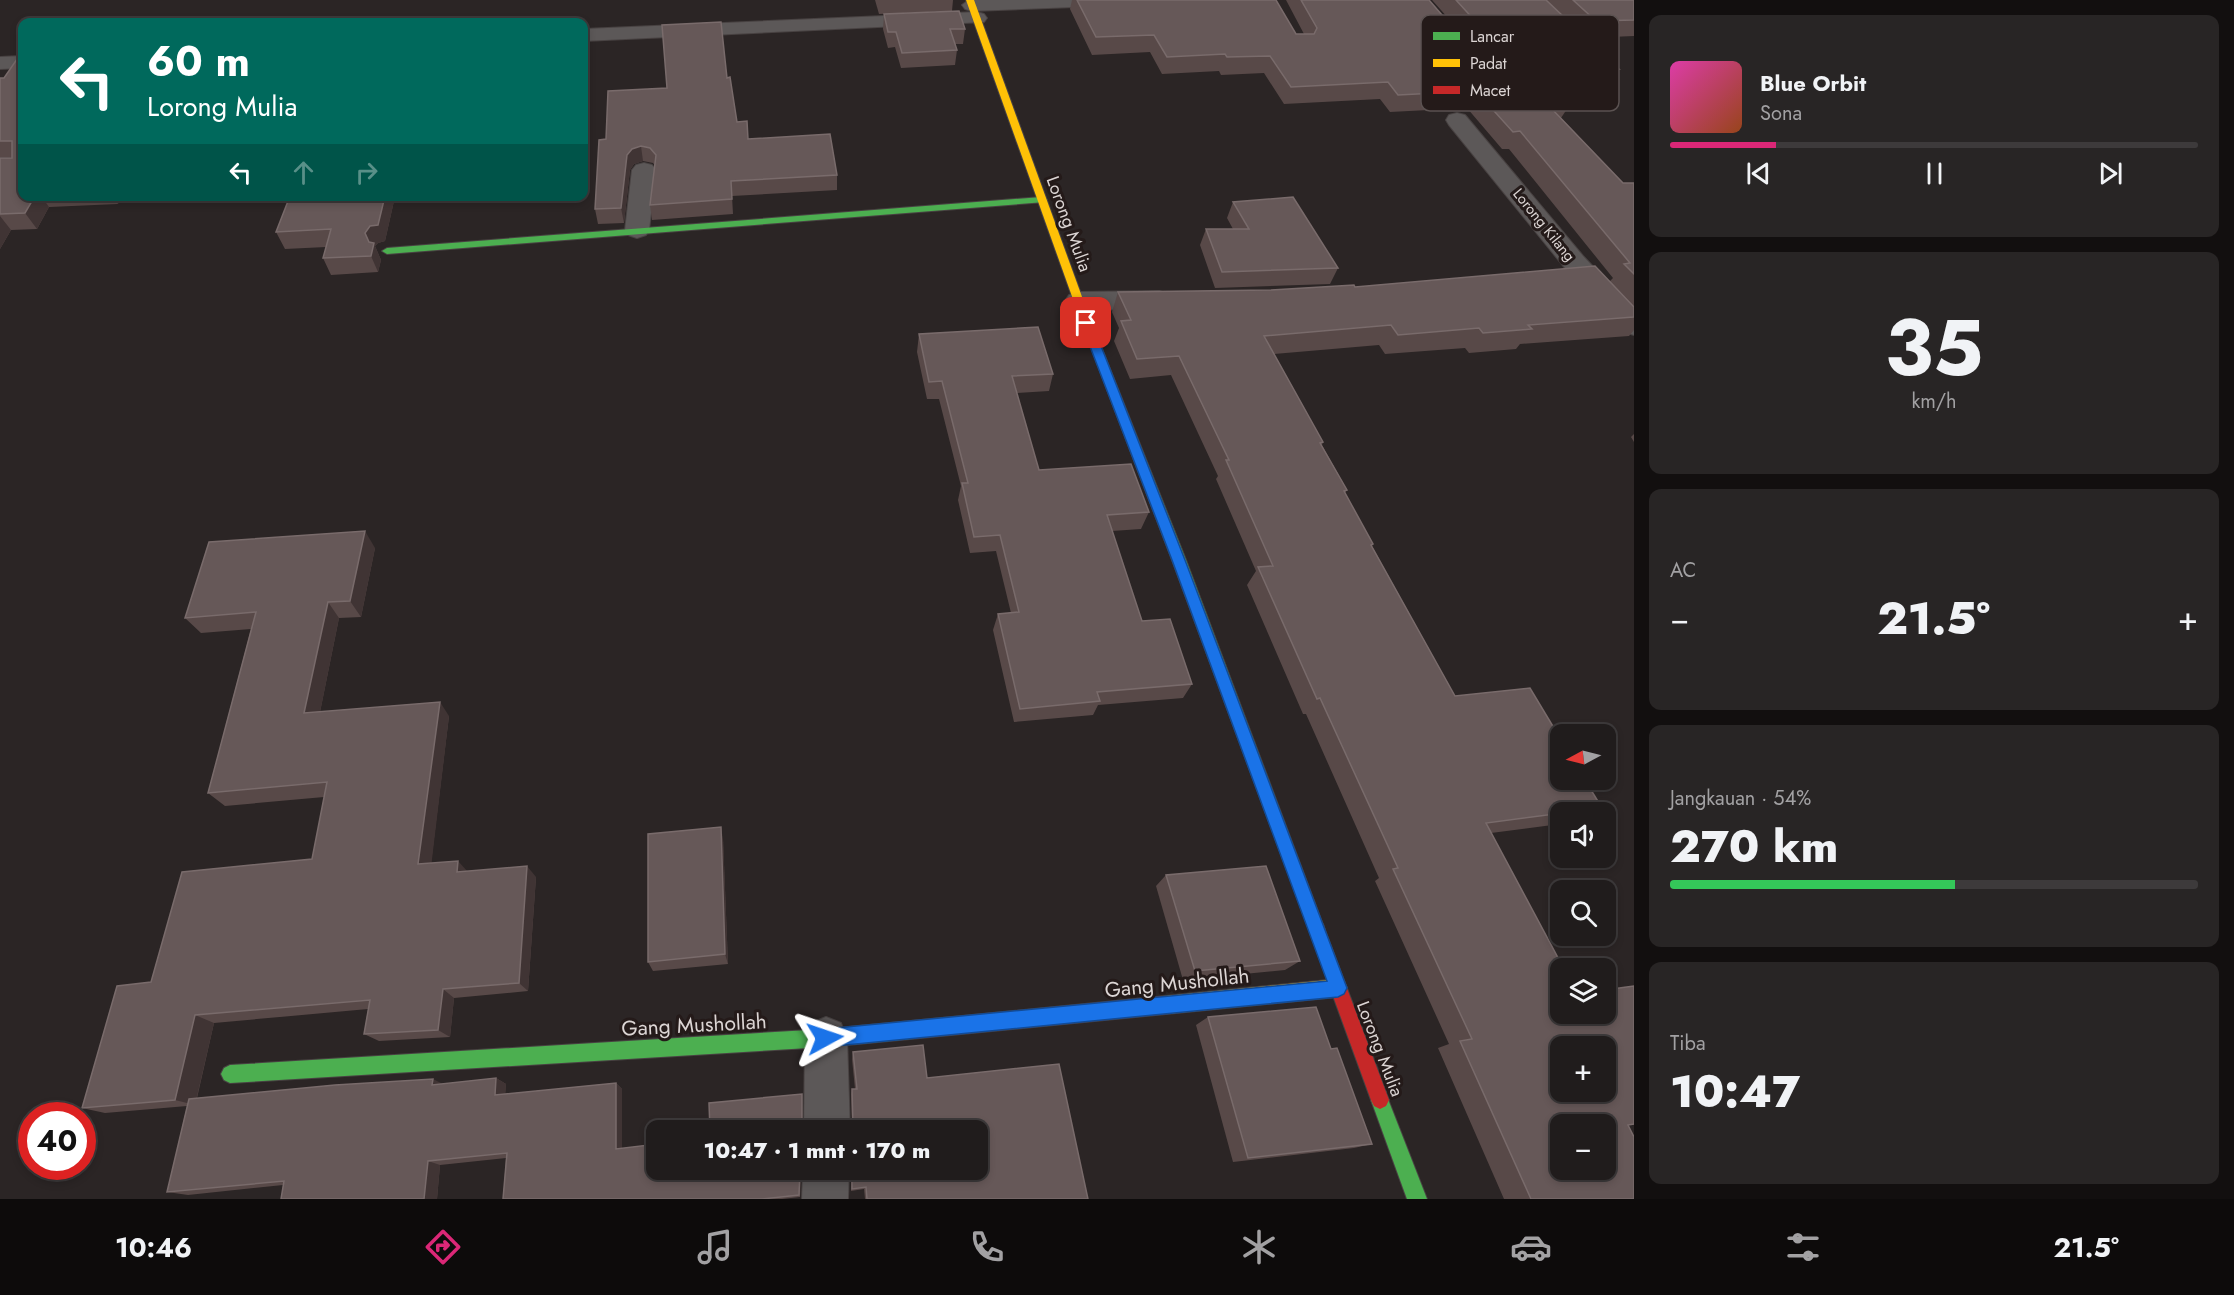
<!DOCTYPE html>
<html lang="id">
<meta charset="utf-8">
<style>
body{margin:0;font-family:Jost,sans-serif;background:#282525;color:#f1f3f6;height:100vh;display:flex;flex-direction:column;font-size:22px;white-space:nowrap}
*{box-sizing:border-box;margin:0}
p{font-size:20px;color:#a2a1a3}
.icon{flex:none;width:33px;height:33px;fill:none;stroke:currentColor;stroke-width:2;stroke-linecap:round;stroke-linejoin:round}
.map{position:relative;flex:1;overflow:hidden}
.drawer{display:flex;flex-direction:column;gap:15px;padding:15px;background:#120f0f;width:600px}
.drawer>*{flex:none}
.guide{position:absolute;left:18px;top:18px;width:570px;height:183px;border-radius:12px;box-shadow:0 3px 9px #0003,0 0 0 2px #3d3a3b;background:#00695c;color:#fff;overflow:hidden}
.needle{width:39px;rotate:263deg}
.buttons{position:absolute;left:1550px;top:724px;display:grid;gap:12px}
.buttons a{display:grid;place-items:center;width:66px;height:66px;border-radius:12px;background:#201c1c;box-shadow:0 3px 9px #0003,0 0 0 2px #3d3a3b;font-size:30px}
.speed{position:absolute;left:18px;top:1102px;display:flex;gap:12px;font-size:30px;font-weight:700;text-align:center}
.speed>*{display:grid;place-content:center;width:78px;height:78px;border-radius:50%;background:#201c1c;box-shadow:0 3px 9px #0003,0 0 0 2px #3d3a3b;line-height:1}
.speed .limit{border:9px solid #d22;background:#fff;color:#111}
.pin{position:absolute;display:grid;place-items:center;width:51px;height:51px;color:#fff;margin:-26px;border-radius:12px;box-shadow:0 3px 9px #0006}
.me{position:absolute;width:66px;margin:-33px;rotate:85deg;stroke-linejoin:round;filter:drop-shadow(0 0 4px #0008)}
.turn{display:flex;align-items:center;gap:21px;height:126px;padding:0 30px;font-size:27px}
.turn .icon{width:78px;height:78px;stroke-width:2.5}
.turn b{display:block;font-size:42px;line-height:51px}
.lanes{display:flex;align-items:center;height:57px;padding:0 30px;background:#0003;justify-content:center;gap:30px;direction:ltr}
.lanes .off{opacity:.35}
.big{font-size:45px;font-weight:800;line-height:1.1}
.drawer .widget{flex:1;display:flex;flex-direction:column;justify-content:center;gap:9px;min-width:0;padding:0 21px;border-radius:12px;background:#282525}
.drawer .dial{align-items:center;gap:0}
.dial b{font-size:78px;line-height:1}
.song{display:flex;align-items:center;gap:18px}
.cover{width:72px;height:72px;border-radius:9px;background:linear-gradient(135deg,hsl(320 70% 55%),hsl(20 70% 35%))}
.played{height:6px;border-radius:3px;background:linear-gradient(90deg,#db2777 20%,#3d3a3b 20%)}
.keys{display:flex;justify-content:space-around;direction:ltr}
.heat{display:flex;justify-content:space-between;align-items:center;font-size:33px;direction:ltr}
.charge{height:9px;border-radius:4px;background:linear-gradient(90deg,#34c759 54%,#3d3a3b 0)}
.trip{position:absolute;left:646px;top:1120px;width:342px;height:60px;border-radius:12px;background:#201c1c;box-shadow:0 3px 9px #0003,0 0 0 2px #3d3a3b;font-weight:800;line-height:60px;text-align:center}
.dock{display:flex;height:96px;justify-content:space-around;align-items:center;background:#0d0b0b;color:#a2a1a3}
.dock .icon{width:42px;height:42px}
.dock .current{color:#db2777}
.dock b{font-size:27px;color:#f1f3f6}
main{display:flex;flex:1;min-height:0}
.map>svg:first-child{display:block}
</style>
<main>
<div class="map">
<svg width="1634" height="1199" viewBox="0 0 1634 1199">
<rect width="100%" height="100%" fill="#2b2525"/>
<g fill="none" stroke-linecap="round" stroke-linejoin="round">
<g stroke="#484242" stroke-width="2">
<g id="street">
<path d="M969 0H1110L1107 4 1100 6 972 11 965 9 962 5Z"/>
<path d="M977 12 984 14 987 18 984 22 584 41V29Z"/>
<path d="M22 56V68L0 69V57Z"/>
<path d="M1457 113 1465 115 1583 256 1634 310V335L1625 332 1565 268 1449 125 1446 120 1449 115Z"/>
<path d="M644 163 652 165 656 170 649 230 646 235 637 238 628 235 625 230 632 170 636 165Z"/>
<path d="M1159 291 1168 294 1172 300 1168 306 1159 309 1078 310 1069 307 1065 301 1069 295 1078 292Z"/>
<path d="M826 1017 841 1023 847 1038 850 1131H804L805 1038 811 1023Z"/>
<path d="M803 1170H849L848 1199H802Z"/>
</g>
</g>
<g stroke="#484242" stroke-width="2">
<g id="fast">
<path d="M1042 197 1047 200 1045 202 387 254 382 251 387 248Z"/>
<path d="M1084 312 1089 316 1186 560 1325 930 1323 936 1317 938 1311 936 1309 930 1172 560 1079 316Z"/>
<path d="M910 1021 916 1024 919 1030 916 1036 910 1039 826 1047 230 1083 224 1080 221 1074 224 1068 230 1065 826 1029Z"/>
<path d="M1380 1091 1386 1094 1427 1199H1407L1371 1100 1374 1094Z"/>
</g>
</g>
<g stroke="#484242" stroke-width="2">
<g id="slow">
<path d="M966 0H974L1089 316 1088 319 1084 320 1079 316Z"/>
<path d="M1338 979 1344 982 1347 988 1344 994 1338 997 1166 1014 1160 1011 1157 1005 1160 999 1166 996Z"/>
</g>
</g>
<g stroke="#484242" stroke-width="2">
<g id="jam">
<path d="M1317 922 1323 924 1325 930 1389 1100 1386 1106 1380 1109 1374 1106 1371 1100 1309 930 1311 924Z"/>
<path d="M1166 996 1172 999 1175 1005 1172 1011 1166 1014 910 1039 904 1036 901 1030 904 1024 910 1021Z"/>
</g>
</g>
<use href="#street" fill="#5c5858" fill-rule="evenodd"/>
<use href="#fast" fill="#4caf50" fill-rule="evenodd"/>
<use href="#slow" fill="#ffc107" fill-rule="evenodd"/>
<use href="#jam" fill="#c62828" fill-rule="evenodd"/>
</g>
<g fill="#584948">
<path d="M875 0H953L952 11 879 14Z"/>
<path d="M1072 0H1276L1296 34H1304L1286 0H1429L1508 91 1515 93 1432 0H1634V36L1587 38 1619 69 1608 86 1555 89 1554 91 1569 106 1561 118 1623 183H1634V330L1629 336 1520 344 1516 349 1469 353 1465 348 1385 354 1379 345 1274 354 1323 442 1322 445 1347 490 1345 493 1373 544 1372 546 1455 696 1602 808 1594 813H1560V824L1491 833 1560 1014 1634 986V1125H1628L1634 1199H1504L1438 1048 1449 1044 1375 881 1379 878 1306 714H1303L1247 585 1256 571 1216 479 1218 476 1171 375 1130 379 1114 341 1119 328 1112 312 1118 292 1271 290 1610 281 1613 278 1509 149H1502L1467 108 1390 112 1380 99 1284 104 1264 73 1221 75 1219 71 1162 74 1150 52 1092 55 1070 9Z"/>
<path d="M884 14 965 29 963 44H955L957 50 955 65 901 68 895 47 888 48 883 29Z"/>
<path d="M0 78 22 196H121L118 204 49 207 37 229 11 230 0 249V158H12V157H0Z"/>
<path d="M727 78 737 122 748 139 837 175V190L732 196 733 214 652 220 650 205 655 166 653 163 643 161 634 164 630 170 624 223 598 224 595 209 606 139 667 88Z"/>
<path d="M394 201 385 241 378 243 375 246 381 260 378 272 331 275 323 258 326 247 285 249 276 232Z"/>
<path d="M1233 202 1338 268 1330 284 1215 288 1200 245 1206 229H1233L1227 218Z"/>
<path d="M919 334 1053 374 1049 391 1017 393 1039 470 1149 512 1141 529 1112 531 1142 621 1192 684 1183 698 1098 705 1093 715 1014 722 993 630 998 614 1011 613 996 551 970 553 958 500 961 486 939 399H927L917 352Z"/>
<path d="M1634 434V442L1631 437Z"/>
<path d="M375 548 361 617 339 618 320 712 449 716 431 863 467 871 536 877 528 991 454 998 450 1037 379 1041 364 1034 368 1009 214 1023 197 1098 442 1084 496 1078 506 1084 505 1094 616 1083 622 1089V1148L657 1170H801L800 1197 782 1199H503L506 1158 440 1165 437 1199H281L283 1185 188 1195 167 1192 187 1106 105 1113 82 1108 151 982 312 859 324 797 225 806 208 793 251 629 201 633 185 618Z"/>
<path d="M723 839 728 964 653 971 648 962Z"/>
<path d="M1166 875 1300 961 1285 970 1183 980 1156 886Z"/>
<path d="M1208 1017 1372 1144 1354 1148 1233 1162 1196 1025Z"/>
<path d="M853 1052 927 1078 1088 1199H865L864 1189 851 1191V1170H978L802 1128 851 1129 852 1128 851 1094 852 1089H855L852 1059Z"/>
</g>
<g fill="#403434">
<path d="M641 146 643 161 634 164 630 170 624 223 621 208 627 155 632 149Z"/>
<path d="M35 196H41L49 207 37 229 25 213Z"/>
<path d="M113 196H121L118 204Z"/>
<path d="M385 196H392L394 201 385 241 378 243 375 246 381 260 378 272 371 256 365 233Z"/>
<path d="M0 216 11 230 0 249Z"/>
<path d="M365 531 375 548 361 617 350 601Z"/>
<path d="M328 602 339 618 317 727 304 713Z"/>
<path d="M440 702 449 716 430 876 418 864Z"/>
<path d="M721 827 723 839 728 964 725 954Z"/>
<path d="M458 861 468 872H457Z"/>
<path d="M527 866 536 877 528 991 519 983Z"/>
<path d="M443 989 454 998 450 1037 438 1030Z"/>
<path d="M195 1015 214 1023 195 1105 175 1100Z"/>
<path d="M496 1078 506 1084 505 1100 495 1095Z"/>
<path d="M433 1079 445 1085H432Z"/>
<path d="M616 1083 622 1089V1152L616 1149Z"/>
<path d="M428 1161 440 1165 437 1199H424Z"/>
</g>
<g fill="#665858" stroke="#796b6b" stroke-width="1.5" fill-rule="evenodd">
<path d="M1077 0H1276L1296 34H1314L1317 28 1301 0H1429L1508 91 1517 94 1526 92 1530 86 1527 78 1456 0H1546L1619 69 1553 72 1561 80 1545 81 1569 106 1550 107 1623 183H1634V274L1624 264 1630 263 1520 131 1513 132 1476 91 1398 95 1388 82 1291 87 1270 56 1227 57 1225 54 1167 57 1154 35 1096 37Z"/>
<path d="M1573 0H1634V20L1596 21Z"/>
<path d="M959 11 965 29H950L957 50 902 53 896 32H888L884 14Z"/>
<path d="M721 22 727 78 730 77 737 122 747 121 748 139 830 134 837 175 731 181 732 199 650 205 656 155 650 148 641 146 632 149 627 155 621 208 595 209 599 140 606 139 608 91 667 88 662 25Z"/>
<path d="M22 52V196H35L25 213 0 214V158H12V141H0V78H4Z"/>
<path d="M290 196H385L378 225 370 226 365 233 369 242 374 243 371 256 323 258 331 229 276 232Z"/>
<path d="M1293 197 1338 268 1222 272 1206 229H1249L1233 202Z"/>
<path d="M1595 266 1634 307V317L1528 325 1532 329 1483 333 1479 328 1398 335 1391 325 1264 336 1323 442 1320 443 1347 490 1344 491 1373 544 1371 545 1455 696 1530 688 1560 738V780H1585L1602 808 1486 823 1564 969H1560V1014H1605V990L1634 986V1124L1628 1125 1634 1137V1199H1531L1460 1041 1472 1039 1393 869 1398 868 1320 698 1317 699 1258 567 1273 566 1226 460H1229L1179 356 1137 359 1121 321 1131 320 1118 292 1271 290 1354 285 1355 287ZM1560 1047H1605V1092H1560ZM1560 1125H1605V1170H1560Z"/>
<path d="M1038 327 1053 374 1012 376 1039 470 1131 464 1149 512 1107 515 1142 621 1170 619 1192 684 1097 692 1100 701 1020 709 998 614 1019 612 1000 535 974 537 962 483H968L942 381 929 382 919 334Z"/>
<path d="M365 531 350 601 328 602 304 713 440 702 418 864 458 861 457 872 527 866 519 983 443 989 438 1030 364 1034 370 1000 195 1015 175 1100 82 1108 117 986 151 982 182 872 312 859 327 782 208 793 256 612 185 618 209 542Z"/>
<path d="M721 827 725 954 648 962V834Z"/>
<path d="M1266 866 1300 961 1195 971 1166 875Z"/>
<path d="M1316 1007 1331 1049 1337 1048 1372 1144 1248 1158 1208 1017Z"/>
<path d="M923 1045 927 1078 1059 1064 1088 1199H867L866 1187 852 1189V1170H978V1131H710L709 1103 802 1094V1128L851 1129 853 1127 852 1089H857L853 1052Z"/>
<path d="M496 1078 495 1095 616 1083V1149L657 1144V1170H800L799 1195 762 1199H503L507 1153 428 1161 424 1199H281L284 1181 167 1192 189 1099 335 1085 433 1079 432 1085Z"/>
</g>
<path fill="#1a73e8" stroke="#114b97" stroke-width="1.5" d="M1086 319 1092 323 1185 560 1347 988 1344 994 1338 997 825 1047 819 1044 817 1038 819 1032 825 1029 1327 981 1172 560 1081 323Z"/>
<g text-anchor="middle" stroke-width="6" stroke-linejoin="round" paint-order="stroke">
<g font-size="15" fill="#dcd5d4" stroke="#241a19">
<text transform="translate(1544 225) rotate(51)" y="5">Lorong Kilang</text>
</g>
<g font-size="18" fill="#dcd5d4" stroke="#241a19">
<text transform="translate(1069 224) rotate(70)" y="6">Lorong Mulia</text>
<text transform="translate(1380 1049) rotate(69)" y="6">Lorong Mulia</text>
</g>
<g font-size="21" fill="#dcd5d4" stroke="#241a19">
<text transform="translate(1177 983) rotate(-6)" y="7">Gang Mushollah</text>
<text transform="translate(694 1025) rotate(-3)" y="7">Gang Mushollah</text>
</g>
</g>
<rect x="1421" y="15" width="198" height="96" rx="9" fill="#241a19" stroke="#5b5251" stroke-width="1.5"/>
<rect x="1433" y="32" width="27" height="8" fill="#4caf50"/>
<rect x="1433" y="59" width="27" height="8" fill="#ffc107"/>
<rect x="1433" y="86" width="27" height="8" fill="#c62828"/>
<g font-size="16" fill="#dcd5d4">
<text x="1470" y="42">Lancar</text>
<text x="1470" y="69">Padat</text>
<text x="1470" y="96">Macet</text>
</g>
</svg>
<div class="buttons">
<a><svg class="needle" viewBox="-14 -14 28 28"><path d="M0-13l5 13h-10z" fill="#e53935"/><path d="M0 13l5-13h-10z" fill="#a2a1a3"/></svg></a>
<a><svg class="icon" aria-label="sound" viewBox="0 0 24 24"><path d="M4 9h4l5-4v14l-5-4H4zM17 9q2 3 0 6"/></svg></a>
<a><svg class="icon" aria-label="search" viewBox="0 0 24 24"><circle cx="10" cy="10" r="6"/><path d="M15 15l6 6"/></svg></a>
<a><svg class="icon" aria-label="layers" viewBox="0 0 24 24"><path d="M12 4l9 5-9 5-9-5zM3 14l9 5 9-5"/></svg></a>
<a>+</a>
<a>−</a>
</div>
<div class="speed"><div class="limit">40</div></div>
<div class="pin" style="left:1086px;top:323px;background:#d93025"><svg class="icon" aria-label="arrive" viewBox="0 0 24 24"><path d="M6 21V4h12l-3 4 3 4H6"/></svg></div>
<svg class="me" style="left:825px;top:1038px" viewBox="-20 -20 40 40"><path d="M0-17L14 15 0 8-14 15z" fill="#1a73e8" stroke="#fff" stroke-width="4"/></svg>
<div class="trip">10:47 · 1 mnt · 170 m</div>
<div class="guide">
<div class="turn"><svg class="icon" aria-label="left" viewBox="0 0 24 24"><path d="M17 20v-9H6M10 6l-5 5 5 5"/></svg><div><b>60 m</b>Lorong Mulia</div></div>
<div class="lanes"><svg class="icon" aria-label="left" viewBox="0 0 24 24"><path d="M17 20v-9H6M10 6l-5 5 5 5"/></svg><svg class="icon off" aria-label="ahead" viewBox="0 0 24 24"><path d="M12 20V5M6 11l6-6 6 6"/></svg><svg class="icon off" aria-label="right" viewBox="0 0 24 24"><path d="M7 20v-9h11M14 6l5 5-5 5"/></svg></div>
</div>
</div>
<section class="drawer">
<div class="widget">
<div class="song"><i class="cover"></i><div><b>Blue Orbit</b><p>Sona</p></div></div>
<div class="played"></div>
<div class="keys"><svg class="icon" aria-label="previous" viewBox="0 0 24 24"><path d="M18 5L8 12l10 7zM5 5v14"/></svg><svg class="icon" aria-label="pause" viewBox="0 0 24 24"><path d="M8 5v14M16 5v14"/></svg><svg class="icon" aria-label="next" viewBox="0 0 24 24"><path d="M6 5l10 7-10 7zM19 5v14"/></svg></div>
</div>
<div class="widget dial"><b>35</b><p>km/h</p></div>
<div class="widget"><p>AC</p>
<div class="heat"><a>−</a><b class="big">21.5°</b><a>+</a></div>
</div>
<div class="widget"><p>Jangkauan · 54%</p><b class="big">270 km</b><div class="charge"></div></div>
<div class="widget"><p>Tiba</p><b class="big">10:47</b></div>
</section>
</main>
<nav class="dock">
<b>10:46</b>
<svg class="icon current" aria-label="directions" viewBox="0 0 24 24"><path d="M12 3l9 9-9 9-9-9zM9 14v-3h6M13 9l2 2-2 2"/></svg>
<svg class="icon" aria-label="music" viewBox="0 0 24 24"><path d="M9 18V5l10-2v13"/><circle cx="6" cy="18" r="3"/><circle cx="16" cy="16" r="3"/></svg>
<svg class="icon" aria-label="phone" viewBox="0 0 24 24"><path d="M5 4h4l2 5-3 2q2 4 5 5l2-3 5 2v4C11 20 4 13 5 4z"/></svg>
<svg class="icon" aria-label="climate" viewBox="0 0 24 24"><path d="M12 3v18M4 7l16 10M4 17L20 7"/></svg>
<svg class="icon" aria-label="car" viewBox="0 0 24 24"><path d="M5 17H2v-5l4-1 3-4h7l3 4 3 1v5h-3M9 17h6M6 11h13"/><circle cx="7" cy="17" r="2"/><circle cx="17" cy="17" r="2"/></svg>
<svg class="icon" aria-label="filters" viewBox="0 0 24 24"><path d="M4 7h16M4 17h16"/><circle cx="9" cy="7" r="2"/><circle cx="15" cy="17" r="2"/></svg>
<b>21.5°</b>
</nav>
